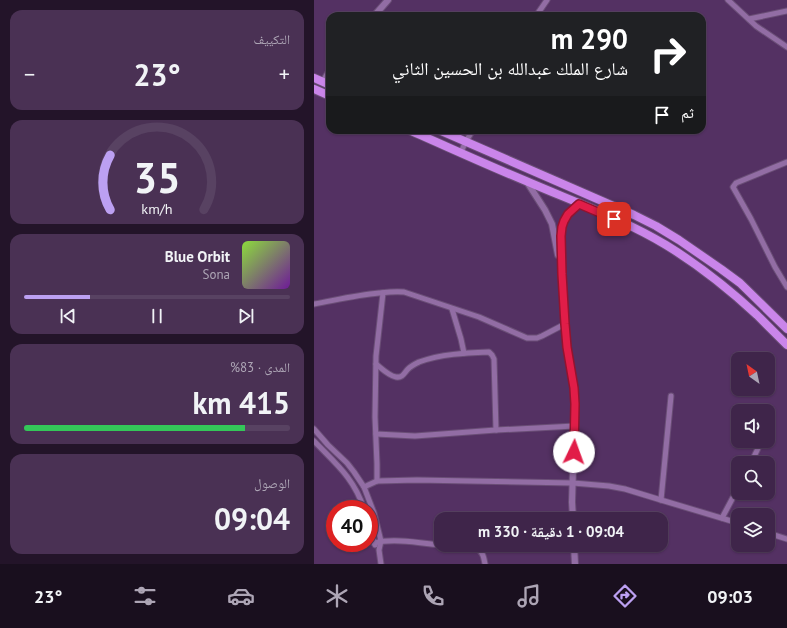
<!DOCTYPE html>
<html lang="ar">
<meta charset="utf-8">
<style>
body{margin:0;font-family:"PT Sans","Noto Naskh Arabic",sans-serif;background:#4a3154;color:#f1f3f6;direction:rtl;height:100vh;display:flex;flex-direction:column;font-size:15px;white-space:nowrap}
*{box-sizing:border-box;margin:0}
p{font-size:13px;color:#ada5b5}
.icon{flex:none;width:22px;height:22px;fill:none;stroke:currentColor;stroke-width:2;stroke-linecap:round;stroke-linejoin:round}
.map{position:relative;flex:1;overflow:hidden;direction:ltr}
.side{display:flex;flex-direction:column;gap:10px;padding:10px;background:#231429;width:314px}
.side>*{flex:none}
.banner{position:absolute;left:12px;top:12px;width:380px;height:122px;border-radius:12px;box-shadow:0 1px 3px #0004,0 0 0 1px #584262;direction:rtl;background:#202124;color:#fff;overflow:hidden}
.needle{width:26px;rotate:327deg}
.buttons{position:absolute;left:417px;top:352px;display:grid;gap:8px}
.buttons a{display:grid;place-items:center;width:44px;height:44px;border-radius:8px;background:#3f254a;box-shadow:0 1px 3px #0004,0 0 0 1px #584262;font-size:20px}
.speed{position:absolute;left:12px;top:500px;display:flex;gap:8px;font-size:20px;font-weight:700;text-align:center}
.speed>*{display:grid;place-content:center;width:52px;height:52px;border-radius:50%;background:#3f254a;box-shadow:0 1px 3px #0004,0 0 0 1px #584262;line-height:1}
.speed .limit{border:6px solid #d22;background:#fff;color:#111}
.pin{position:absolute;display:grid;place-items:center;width:34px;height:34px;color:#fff;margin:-17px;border-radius:8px;box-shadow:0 2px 6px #0006}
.me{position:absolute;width:44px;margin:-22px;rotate:3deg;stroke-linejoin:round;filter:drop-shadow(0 0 3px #0008)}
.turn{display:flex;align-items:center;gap:14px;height:84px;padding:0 12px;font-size:18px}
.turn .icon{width:52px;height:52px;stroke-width:2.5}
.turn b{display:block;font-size:28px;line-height:34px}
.then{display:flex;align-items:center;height:38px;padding:0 12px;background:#0003;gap:8px;font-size:15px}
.big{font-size:30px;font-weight:800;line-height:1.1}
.side .card{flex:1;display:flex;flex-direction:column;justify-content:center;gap:6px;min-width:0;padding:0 14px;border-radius:12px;background:#4a3154}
.side .dial{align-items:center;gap:0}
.dial svg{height:104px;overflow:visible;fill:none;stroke:#584262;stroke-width:7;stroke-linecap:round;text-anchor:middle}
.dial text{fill:#f1f3f6;stroke:none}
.song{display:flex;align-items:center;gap:12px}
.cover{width:48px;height:48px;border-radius:6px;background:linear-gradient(135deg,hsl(90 70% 55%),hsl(280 70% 35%))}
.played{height:4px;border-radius:2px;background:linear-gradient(90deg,#bca0f2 25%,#584262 25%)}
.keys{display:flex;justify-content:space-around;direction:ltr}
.heat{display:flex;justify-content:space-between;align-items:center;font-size:22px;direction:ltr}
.charge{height:6px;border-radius:3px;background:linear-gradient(90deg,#34c759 83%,#584262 0)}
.trip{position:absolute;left:120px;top:512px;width:234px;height:40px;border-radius:12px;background:#3f254a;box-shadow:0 1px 3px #0004,0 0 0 1px #584262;font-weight:800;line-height:40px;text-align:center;direction:rtl}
.menu{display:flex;height:64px;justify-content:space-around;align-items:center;background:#190f1e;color:#ada5b5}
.menu .icon{width:28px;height:28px}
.menu .selected{color:#bca0f2}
.menu b{font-size:18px;color:#f1f3f6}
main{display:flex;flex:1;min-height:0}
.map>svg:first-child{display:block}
</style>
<main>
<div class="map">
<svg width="473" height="564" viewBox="0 0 473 564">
<rect width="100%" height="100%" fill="#543163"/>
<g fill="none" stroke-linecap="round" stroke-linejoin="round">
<g stroke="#6a4e76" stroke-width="7">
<g id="minor">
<path d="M414 0 442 26 473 47"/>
<path d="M222 16 233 0"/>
<path d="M435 19 473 11"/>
<path d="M147 152 152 141 159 130"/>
<path d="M473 162 422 183 419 187 437 219 461 267 473 287"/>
<path d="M0 304C22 300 43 295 65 293 74 292 81 291 90 292L165 317 213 338H223L228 336 251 324"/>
<path d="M138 309 147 339 150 353"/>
<path d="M62 364C67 368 75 376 82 377 89 378 90 373 94 369 97 366 101 364 105 362 127 354 151 353 175 352L178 355 180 359 182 430"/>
<path d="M0 429 14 445 33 463 40 472 50 487 60 513 67 541 65 550 67 564"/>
<path d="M62 434 101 436 182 430 261 426"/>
<path d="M0 441C22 464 40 478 50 509"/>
<path d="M437 463 447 442"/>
<path d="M63 481 103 480 259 483 295 486 311 489 347 500 424 523"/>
<path d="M50 487 63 481V464L61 417 62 356 69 293"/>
<path d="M347 500 357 396"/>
<path d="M408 518 424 488"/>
<path d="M55 527 61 545"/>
<path d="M454 533 473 539"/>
<path d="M60 543C79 538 107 543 127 545"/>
<path d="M133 545 163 548C169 552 170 558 171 564"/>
</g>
</g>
<g stroke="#6a4e76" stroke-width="8">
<g id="tertiary">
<path d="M60 16 74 0"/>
<path d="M9 82 16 70"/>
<path d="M213 182 231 210 238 224 244 255"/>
<path d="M259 519 258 502 261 404 260 388 253 347 251 324 248 274 247 236 248 227 250 221 254 214 265 204"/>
<path d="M260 545 261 564"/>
</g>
</g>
<g stroke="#6a4e76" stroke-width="10">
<g id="trunk">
<path d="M0 78 16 85"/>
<path d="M0 89 16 96"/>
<path d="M95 130C134 147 173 165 212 181 258 201 309 219 352 245 383 264 416 290 443 315 453 325 463 335 473 345"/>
<path d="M125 130 320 215 342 226 365 240 407 269 426 283 473 329"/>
</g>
</g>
<use href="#minor" stroke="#926da4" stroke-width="5"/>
<use href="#tertiary" stroke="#926da4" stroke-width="6"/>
<use href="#trunk" stroke="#ca85ea" stroke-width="8"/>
</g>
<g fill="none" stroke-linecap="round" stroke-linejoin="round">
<g stroke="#92132f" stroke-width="10">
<path id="route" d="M260 452 261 404 260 388 253 347 251 324 248 274 247 236 248 227 250 221 254 214 265 204 300 219"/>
</g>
<use href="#route" stroke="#e11d48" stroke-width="7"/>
</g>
</svg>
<div class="buttons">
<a><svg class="needle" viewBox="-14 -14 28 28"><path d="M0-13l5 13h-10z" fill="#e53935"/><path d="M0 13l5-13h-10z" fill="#ada5b5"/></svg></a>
<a><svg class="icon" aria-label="sound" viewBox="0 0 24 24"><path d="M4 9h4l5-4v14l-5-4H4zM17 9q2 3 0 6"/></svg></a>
<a><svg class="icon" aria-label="search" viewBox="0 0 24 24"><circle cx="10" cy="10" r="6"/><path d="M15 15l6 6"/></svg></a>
<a><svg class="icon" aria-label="layers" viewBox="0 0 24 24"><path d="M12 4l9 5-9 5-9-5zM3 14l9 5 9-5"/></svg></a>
</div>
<div class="speed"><div class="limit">40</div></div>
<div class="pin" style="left:300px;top:219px;background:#d93025"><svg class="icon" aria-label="arrive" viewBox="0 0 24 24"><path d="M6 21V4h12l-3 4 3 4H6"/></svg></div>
<svg class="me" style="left:260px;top:452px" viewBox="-20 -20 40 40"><circle r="19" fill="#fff"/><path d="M0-13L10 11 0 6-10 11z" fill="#e11d48"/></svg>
<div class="trip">09:04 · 1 دقيقة · 330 m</div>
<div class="banner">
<div class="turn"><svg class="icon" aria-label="right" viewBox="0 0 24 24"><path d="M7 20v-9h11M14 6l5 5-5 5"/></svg><div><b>290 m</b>شارع الملك عبدالله بن الحسين الثاني</div></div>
<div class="then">ثم<svg class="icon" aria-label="arrive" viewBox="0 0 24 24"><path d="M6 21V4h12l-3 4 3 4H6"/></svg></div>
</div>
</div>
<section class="side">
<div class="card"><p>التكييف</p>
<div class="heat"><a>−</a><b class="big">23°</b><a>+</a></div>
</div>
<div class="card dial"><svg viewBox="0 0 100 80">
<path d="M14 69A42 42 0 1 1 86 69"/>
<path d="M14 69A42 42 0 0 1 14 27" stroke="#bca0f2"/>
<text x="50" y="56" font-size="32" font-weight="700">35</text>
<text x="50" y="72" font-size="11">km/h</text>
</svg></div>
<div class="card">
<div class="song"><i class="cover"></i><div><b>Blue Orbit</b><p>Sona</p></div></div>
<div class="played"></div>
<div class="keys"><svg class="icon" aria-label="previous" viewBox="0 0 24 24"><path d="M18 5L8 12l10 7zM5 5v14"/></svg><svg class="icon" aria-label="pause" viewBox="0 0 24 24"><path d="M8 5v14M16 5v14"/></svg><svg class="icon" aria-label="next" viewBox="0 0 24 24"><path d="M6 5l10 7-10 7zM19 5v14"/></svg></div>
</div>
<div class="card"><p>المدى · 83%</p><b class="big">415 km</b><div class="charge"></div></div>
<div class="card"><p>الوصول</p><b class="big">09:04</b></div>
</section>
</main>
<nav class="menu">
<b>09:03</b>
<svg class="icon selected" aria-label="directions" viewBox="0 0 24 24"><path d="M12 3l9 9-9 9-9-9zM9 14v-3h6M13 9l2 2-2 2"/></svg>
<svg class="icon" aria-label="music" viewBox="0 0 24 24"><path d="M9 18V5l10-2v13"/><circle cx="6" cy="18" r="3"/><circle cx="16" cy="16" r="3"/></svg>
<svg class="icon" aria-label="phone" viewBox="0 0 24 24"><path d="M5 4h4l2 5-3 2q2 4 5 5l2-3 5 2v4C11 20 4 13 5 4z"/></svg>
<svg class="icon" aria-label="climate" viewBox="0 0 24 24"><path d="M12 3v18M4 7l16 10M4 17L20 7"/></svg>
<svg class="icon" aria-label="car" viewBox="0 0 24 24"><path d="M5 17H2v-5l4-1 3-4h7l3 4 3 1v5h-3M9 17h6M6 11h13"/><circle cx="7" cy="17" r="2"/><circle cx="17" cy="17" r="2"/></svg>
<svg class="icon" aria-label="filters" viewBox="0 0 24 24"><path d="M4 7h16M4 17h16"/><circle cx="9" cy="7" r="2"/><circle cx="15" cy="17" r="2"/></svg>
<b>23°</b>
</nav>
